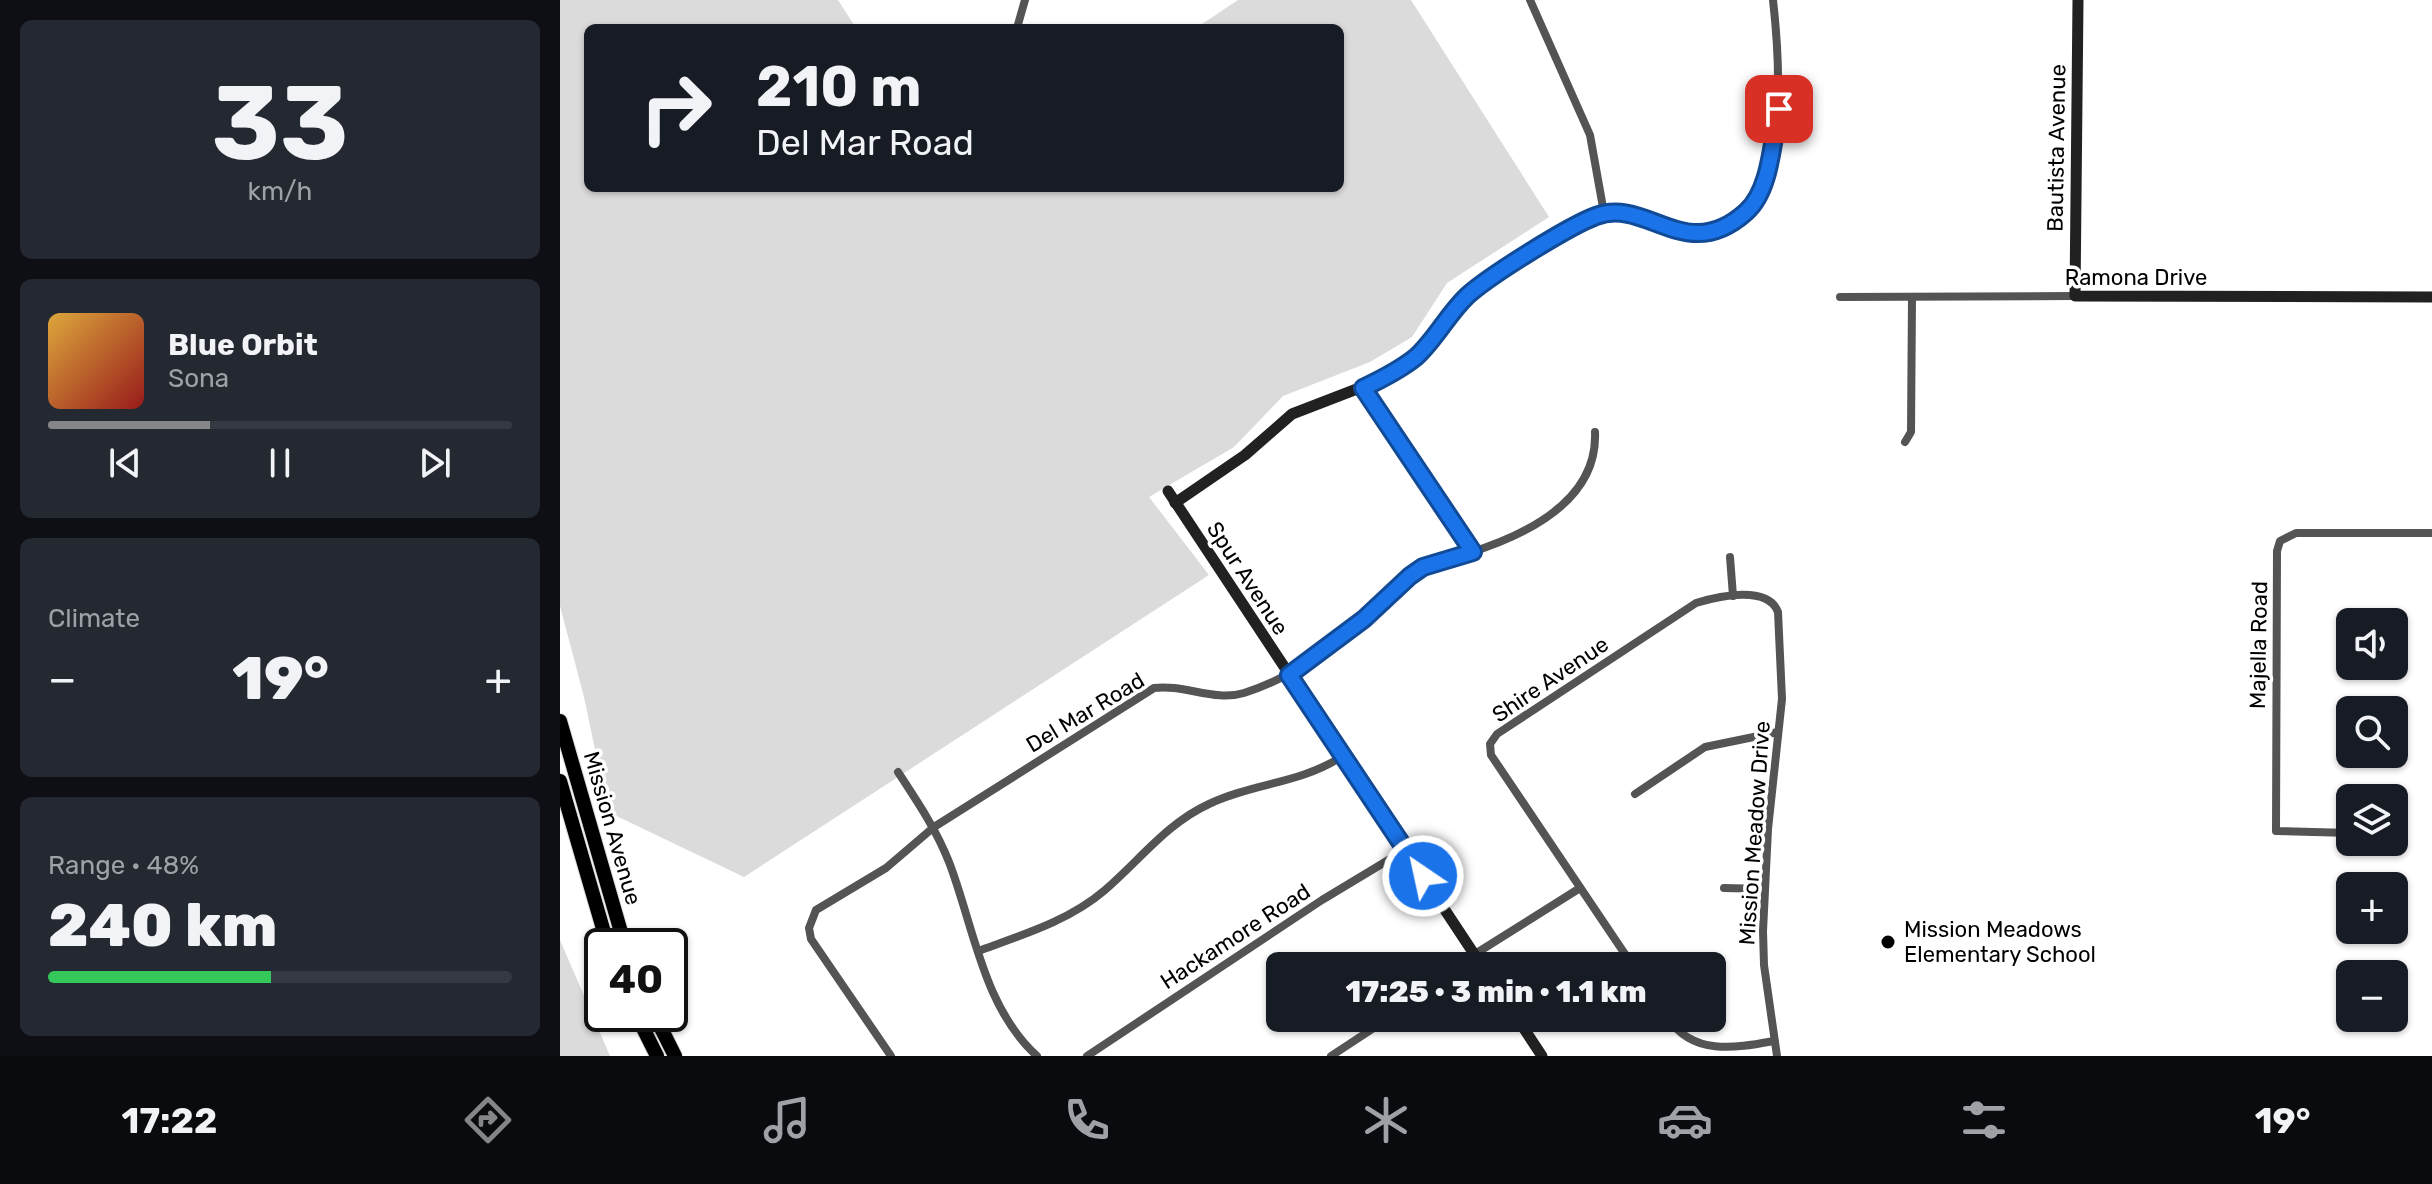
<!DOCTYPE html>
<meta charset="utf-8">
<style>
body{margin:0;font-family:Rubik,sans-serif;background:#242831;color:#f1f3f6;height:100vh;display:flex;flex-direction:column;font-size:30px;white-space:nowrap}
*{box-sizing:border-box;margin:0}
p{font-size:26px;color:#9ea1a6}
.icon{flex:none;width:44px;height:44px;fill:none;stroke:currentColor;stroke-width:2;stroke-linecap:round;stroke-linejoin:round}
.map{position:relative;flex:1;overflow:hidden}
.side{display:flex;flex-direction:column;gap:20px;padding:20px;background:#0d0f14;width:560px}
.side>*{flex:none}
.top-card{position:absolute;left:24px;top:24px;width:760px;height:168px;border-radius:12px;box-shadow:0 2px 6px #0004;background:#171b24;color:#f1f3f6;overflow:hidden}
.buttons{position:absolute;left:1776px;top:608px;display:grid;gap:16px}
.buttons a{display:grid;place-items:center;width:72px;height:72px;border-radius:12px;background:#171b24;box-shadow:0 2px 6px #0004;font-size:40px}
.speed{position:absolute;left:24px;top:928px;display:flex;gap:16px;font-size:40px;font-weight:700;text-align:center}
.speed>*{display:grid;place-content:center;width:104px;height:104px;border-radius:50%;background:#171b24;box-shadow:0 2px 6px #0004;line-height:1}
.speed .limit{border:4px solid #111;border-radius:12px;background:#fff;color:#111}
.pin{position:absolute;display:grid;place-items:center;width:68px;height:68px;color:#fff;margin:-34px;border-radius:16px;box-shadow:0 4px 12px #0006}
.me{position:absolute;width:88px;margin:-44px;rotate:326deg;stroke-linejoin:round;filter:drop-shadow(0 0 6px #0008)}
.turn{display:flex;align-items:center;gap:28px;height:168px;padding:0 40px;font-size:36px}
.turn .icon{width:104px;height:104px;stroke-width:2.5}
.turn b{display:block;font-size:56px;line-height:68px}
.big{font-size:60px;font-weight:800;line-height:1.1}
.side .tile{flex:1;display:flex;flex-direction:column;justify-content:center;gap:12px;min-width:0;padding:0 28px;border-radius:12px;background:#242831}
.side .dial{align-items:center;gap:0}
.dial b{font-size:104px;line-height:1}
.song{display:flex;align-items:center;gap:24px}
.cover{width:96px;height:96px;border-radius:12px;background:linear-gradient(135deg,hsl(40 70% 55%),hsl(0 70% 35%))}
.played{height:8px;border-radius:4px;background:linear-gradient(90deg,#858687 35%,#363941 35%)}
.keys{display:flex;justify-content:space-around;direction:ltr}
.heat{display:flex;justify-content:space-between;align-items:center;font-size:44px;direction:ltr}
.charge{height:12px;border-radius:6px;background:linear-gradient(90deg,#34c759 48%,#363941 0)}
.trip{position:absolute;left:706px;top:952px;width:460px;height:80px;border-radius:12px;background:#171b24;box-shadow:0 2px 6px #0004;font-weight:800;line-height:80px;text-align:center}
.tabs{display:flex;height:128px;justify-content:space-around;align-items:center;background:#090b0e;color:#9ea1a6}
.tabs .icon{width:56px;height:56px}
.tabs .selected{color:#858687}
.tabs b{font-size:36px;color:#f1f3f6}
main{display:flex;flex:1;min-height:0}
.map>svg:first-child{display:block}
</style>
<main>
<section class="side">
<div class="tile dial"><b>33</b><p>km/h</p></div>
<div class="tile">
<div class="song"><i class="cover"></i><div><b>Blue Orbit</b><p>Sona</p></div></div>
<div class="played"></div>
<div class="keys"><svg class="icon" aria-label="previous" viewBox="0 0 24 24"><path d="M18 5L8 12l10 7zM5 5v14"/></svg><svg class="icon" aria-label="pause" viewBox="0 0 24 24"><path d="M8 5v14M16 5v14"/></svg><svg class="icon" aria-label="next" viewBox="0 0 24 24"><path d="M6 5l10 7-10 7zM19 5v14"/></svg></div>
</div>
<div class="tile"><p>Climate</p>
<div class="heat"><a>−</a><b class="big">19°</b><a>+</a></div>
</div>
<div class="tile"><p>Range · 48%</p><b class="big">240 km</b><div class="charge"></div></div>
</section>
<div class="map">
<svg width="1872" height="1056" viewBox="0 0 1872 1056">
<rect width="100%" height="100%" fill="#fff"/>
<g fill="#dbdbdb">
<path d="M0 0H278L296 28H28V188H780V28H636L678 0H851L989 217 887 283 852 337 810 362 723 396 674 447 589 497 649 575 184 877 48 812 24 697 0 606Z"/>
<path d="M0 940 50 1056H0Z"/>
</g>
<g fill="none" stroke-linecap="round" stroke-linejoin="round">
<g stroke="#dbdbdb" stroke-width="16">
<g id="highway">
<path d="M0 721 65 946"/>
<path d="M0 781 48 946"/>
<path d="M76 1014 97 1056"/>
<path d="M94 1014 115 1056"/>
</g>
</g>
<g stroke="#545454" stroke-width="8">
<path d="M970 0 1030 135 1044 213C1080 213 1110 238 1146 233 1233 221 1220 62 1213 0"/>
<path d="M457 28 465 0"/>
<path d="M1280 297 1515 296"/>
<path d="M803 388 913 552"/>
<path d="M1345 442 1351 432 1352 297"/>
<path d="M1170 557 1173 596"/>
<path d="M338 772C357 801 376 829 389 862 414 927 423 1007 477 1056"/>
<path d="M1075 794 1145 747 1218 732"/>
<path d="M1790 833 1716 831 1717 551 1720 541 1736 533H1872"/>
<path d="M1834 835H1842"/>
<path d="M1164 888 1205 889"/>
<path d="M418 951C462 935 509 921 545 890 579 861 607 823 649 804 693 783 739 784 781 757"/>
<path d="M915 954 1020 888"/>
<path d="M1073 966 931 755 930 744 937 734 1136 603C1159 596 1208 585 1218 612L1222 699 1208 829 1203 931 1204 965 1217 1056"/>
<path d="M1108 1018C1133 1056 1175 1048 1214 1041"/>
<path d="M331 1056 251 939 249 928 256 910 326 868 374 827 594 688C624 684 655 702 684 693 728 679 769 651 803 620 820 605 833 587 852 574 869 562 890 560 909 553 966 535 1038 501 1035 432"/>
<path d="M527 1056 762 900 845 850"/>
<path d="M771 1056 829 1018"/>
</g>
<g stroke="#212121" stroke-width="11">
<path d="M1518 0 1515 296 1872 297"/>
<path d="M608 491 922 966"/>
<path d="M615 503 685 455 732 414 828 377 857 356 908 296 1020 222 1044 213"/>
<path d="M957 1018 982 1056"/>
</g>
<use href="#highway" stroke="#000" stroke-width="14"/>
</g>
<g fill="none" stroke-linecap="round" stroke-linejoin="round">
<g stroke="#114b97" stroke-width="20">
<path id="route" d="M863 876 729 675 804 619 850 576 863 567 913 552 803 388C822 379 840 370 856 357 875 340 888 314 907 296 929 276 1009 226 1036 216 1087 197 1126 266 1186 212 1211 190 1212 140 1219 109"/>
</g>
<use href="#route" stroke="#1a73e8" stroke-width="14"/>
</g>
<circle fill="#000" stroke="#fff" stroke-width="3" cx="1328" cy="942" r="8"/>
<g text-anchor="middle" stroke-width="7" stroke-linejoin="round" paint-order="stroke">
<g font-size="22" fill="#000" stroke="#fff">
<text transform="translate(1496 148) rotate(-89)" y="8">Bautista Avenue</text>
<text x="1576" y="285">Ramona Drive</text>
<text transform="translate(688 578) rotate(57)" y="8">Spur Avenue</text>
<text transform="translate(1698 645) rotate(-89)" y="8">Majella Road</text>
<text transform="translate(990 679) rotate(-34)" y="8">Shire Avenue</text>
<text transform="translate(525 712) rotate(-31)" y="8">Del Mar Road</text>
<text transform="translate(53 828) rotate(74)" y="8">Mission Avenue</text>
<text transform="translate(1194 833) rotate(-86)" y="8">Mission Meadow Drive</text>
<text transform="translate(675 936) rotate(-33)" y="8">Hackamore Road</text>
</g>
<g font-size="22" fill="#000" stroke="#fff" text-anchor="start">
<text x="1344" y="937">Mission Meadows<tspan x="1344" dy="25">Elementary School</tspan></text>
</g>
</g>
</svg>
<div class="buttons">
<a><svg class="icon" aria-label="sound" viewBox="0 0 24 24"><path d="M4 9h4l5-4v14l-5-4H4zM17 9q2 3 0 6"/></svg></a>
<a><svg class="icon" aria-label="search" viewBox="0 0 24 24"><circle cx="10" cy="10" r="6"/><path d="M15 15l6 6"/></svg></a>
<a><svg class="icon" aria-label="layers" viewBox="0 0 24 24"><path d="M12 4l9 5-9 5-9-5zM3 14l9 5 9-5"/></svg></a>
<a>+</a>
<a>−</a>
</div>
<div class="speed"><div class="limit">40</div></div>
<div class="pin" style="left:1219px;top:109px;background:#d93025"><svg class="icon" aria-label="arrive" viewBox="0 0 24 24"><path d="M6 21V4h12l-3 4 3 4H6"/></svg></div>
<svg class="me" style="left:863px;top:876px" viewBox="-20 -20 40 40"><circle r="17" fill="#1a73e8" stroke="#fff" stroke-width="3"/><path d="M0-11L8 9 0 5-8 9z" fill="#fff"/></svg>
<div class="trip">17:25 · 3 min · 1.1 km</div>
<div class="top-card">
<div class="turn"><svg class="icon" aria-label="right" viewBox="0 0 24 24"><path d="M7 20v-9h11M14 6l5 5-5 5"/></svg><div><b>210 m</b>Del Mar Road</div></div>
</div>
</div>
</main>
<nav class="tabs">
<b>17:22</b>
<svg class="icon selected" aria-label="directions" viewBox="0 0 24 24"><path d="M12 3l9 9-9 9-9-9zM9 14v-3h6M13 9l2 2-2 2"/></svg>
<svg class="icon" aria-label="music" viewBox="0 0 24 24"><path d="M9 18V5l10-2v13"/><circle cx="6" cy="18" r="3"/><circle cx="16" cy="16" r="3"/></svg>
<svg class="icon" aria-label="phone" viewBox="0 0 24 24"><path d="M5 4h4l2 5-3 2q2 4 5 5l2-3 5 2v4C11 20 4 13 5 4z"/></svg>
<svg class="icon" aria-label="climate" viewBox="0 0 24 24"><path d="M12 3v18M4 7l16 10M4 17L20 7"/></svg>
<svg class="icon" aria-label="car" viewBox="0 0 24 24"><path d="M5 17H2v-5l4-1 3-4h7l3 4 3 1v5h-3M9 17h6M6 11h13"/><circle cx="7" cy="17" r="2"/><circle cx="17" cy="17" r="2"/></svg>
<svg class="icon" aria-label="filters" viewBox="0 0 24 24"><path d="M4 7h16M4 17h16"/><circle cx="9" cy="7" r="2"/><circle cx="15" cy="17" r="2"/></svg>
<b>19°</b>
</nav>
